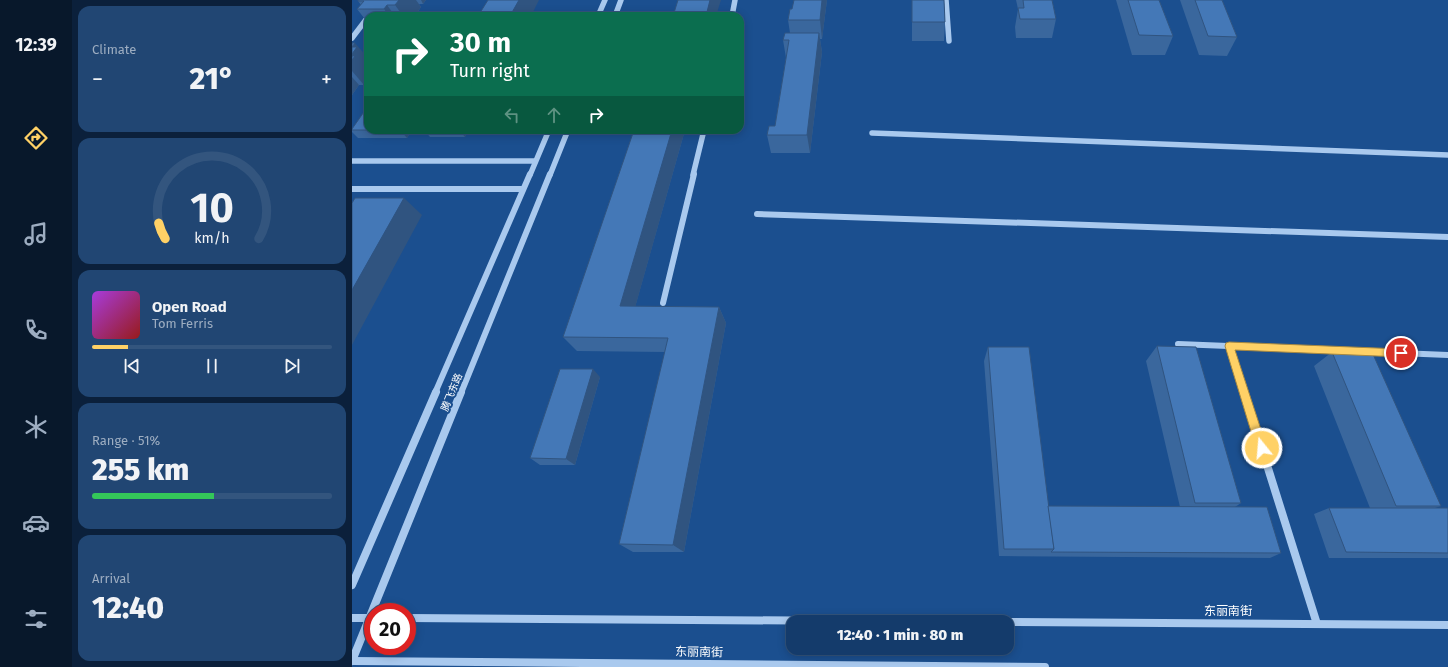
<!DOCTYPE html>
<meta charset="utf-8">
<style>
body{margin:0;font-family:"Fira Sans","Noto Sans SC",sans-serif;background:#214673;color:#f1f3f6;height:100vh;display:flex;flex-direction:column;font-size:15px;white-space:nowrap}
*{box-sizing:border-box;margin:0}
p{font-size:13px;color:#9dadc1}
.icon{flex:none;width:22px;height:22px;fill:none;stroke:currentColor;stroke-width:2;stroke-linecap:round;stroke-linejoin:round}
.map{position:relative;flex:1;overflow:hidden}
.details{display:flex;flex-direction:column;gap:6px;padding:6px;background:#0b203b;width:280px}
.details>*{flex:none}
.hud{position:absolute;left:12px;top:12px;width:380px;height:122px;border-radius:12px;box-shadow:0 2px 10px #0003,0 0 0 1px #33557e;background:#0b6e4f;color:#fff;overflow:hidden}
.speed{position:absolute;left:12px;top:603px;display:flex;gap:8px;font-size:20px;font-weight:700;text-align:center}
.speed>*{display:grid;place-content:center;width:52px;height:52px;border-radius:50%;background:#143b6b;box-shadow:0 2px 10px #0003,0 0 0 1px #33557e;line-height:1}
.speed .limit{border:6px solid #d22;background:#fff;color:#111}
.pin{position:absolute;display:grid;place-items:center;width:34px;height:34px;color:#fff;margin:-17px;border:2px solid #fff;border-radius:50%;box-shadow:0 1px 4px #0007}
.me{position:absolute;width:44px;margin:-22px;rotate:343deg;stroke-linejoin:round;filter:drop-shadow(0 0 3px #0008)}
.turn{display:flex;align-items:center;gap:14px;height:84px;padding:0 20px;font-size:18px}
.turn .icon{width:52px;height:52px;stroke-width:2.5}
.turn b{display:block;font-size:28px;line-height:34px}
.lanes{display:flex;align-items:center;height:38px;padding:0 20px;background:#0003;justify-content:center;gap:20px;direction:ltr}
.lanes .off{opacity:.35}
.big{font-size:30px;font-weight:800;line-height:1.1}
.details .tile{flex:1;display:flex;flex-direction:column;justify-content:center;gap:6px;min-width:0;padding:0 14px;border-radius:12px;background:#214673}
.details .dial{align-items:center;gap:0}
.dial svg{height:104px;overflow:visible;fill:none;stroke:#33557e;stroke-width:7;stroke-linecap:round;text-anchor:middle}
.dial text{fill:#f1f3f6;stroke:none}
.song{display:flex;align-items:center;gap:12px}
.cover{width:48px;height:48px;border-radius:6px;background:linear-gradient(135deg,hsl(280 70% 55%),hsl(0 70% 35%))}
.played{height:4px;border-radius:2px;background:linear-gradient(90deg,#ffd166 15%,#33557e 15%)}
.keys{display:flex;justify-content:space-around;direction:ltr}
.heat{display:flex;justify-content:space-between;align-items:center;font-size:22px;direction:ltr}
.charge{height:6px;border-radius:3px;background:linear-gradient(90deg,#34c759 51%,#33557e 0)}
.trip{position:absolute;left:434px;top:615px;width:228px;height:40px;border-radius:12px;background:#143b6b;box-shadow:0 2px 10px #0003,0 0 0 1px #33557e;font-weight:800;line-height:40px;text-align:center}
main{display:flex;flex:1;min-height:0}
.menu{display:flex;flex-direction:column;width:72px;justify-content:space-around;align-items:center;background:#08182b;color:#9dadc1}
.menu .icon{width:28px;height:28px}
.menu .active{color:#ffd166}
.menu b{font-size:18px;color:#f1f3f6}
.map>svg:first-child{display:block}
</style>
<main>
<nav class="menu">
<b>12:39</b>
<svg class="icon active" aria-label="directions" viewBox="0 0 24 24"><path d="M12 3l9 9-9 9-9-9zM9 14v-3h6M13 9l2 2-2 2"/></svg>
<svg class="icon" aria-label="music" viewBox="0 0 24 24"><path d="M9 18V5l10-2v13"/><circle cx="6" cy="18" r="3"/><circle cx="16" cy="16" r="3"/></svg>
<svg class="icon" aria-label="phone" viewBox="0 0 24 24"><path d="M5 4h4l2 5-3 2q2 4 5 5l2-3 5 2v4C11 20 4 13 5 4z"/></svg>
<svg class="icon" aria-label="climate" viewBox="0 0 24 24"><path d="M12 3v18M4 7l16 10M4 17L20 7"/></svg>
<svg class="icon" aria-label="car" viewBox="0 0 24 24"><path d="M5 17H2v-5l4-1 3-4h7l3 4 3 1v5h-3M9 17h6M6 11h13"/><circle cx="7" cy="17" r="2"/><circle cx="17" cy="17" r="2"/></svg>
<svg class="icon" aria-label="filters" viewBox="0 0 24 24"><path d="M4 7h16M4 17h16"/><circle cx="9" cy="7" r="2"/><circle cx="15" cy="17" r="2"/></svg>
</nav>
<section class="details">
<div class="tile"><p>Climate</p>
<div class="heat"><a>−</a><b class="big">21°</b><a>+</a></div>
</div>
<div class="tile dial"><svg viewBox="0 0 100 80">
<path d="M14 69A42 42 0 1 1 86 69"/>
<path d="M14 69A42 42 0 0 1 9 57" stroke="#ffd166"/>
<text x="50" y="56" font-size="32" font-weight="700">10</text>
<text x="50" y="72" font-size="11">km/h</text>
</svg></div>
<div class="tile">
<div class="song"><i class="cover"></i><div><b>Open Road</b><p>Tom Ferris</p></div></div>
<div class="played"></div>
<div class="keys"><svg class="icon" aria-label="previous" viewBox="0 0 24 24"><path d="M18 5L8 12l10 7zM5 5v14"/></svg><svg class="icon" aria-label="pause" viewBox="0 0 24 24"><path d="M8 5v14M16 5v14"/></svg><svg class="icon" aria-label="next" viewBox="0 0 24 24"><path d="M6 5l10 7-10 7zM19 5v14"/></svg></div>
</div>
<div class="tile"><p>Range · 51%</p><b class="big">255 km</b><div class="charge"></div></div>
<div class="tile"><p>Arrival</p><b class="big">12:40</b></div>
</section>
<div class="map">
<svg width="1096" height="667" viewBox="0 0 1096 667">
<rect width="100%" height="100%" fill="#1b4f8f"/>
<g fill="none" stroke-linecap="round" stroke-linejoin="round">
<g stroke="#a9c9ee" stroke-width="5.5">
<path d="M594 0 597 41"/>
<path d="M246 16 253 0"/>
<path d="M263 16 269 0"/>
<path d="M380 16 383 0"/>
<path d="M0 38 16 17"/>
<path d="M520 133 1096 155"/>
<path d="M0 161H183"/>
<path d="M178 175 197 130"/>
<path d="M198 175 216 130"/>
<path d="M341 175 352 130"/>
</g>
<g stroke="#a9c9ee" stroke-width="6">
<path d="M0 189H171"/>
<path d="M405 214 1096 237"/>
<path d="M311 303 342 174"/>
<path d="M826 344 1096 355"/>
<path d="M877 346 892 393"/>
<path d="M83 393 178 174"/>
<path d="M109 393 198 174"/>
</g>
<g stroke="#a9c9ee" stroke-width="8">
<path d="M892 392 965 624"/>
<path d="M0 585 84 392"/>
<path d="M0 618H21"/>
<path d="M55 618 653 622"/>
<path d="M655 622 1096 625"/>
<path d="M0 661 693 667"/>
<path d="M0 661 109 392"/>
</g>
</g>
<g fill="#3a679d">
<path d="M6 0H74L71 4H67L69 7 63 16H16V23L5 9 9 5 6 1Z"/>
<path d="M475 0 470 39H468L470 52 458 153H419L415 135 423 126 434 58 431 40 438 33 436 20 440 9Z"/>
<path d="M560 0H592L593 22 592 41H560Z"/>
<path d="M664 0H700L704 19 700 38H664L663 27 666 9Z"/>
<path d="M764 0H807L821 36 813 55H780Z"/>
<path d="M828 0H870L885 37 875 56 847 55Z"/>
<path d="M0 43 16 58V79L12 85H7L0 95Z"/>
<path d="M0 129 60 130 55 138H6L0 132Z"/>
<path d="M72 130H116L113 137H78Z"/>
<path d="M333 130 283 307H367L374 323 332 552H281L267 544 313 352 225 351 211 337Z"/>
<path d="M805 346 889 503 883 507 929 553 918 558 647 556 632 361 636 347 696 506 828 507 794 361Z"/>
<path d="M980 352 1089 506 1083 508H1096V558H977L962 514 977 508H1018L962 366Z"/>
<path d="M248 377 223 465H188L178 458Z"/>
</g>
<g fill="#305480">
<path d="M47 0H64L69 7 63 16H51L43 5Z"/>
<path d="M69 0H74L71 4Z"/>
<path d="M167 0H187L179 16H158Z"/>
<path d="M358 0H369L364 16H354Z"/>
<path d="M470 0H475L470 39 468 20Z"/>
<path d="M35 5 43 16H37L32 9Z"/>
<path d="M467 33 470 52 458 153 455 135Z"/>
<path d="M3 43 16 58V79L12 85 0 71V47Z"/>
<path d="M0 77 7 85 0 95Z"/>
<path d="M48 130H60L55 138Z"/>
<path d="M107 130H116L113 137Z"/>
<path d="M320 130H333L279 322 268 306Z"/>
<path d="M52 198 70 215 0 345V290Z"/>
<path d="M367 307 374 323 332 552 321 545Z"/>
<path d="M241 369 248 377 223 465 214 459Z"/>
</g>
<g fill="#4478b7" stroke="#305480">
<path d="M6 0H47L43 5H35L32 9H5L12 1H6Z"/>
<path d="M136 0H167L158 16H126Z"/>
<path d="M326 0H358L354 16H321Z"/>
<path d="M442 0H470L468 20H436L438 9H440Z"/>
<path d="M560 0H592L593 22H560Z"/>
<path d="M671 0H700L704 19H668L666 8H672Z"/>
<path d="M776 0H807L821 36 787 35Z"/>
<path d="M843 0H870L885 37 856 36Z"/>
<path d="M433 33H467L455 135H415L417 126H423L437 40H431Z"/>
<path d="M0 43H3L0 47H5L0 54Z"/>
<path d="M0 56H3L0 60Z"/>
<path d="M16 106V130H49H0V129Z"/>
<path d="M282 130H320L268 306 367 307 321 545 267 544 316 338 211 337Z"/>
<path d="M3 198H52L0 290V203Z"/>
<path d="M805 346 844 347 889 503H843Z"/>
<path d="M636 347H677L702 549H652Z"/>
<path d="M980 352H1020L1089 506H1044Z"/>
<path d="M208 369H241L214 459 178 458Z"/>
<path d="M696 506 915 507 929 553 699 552 702 549Z"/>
<path d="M977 508H1096V553L994 552Z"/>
</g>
<path fill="#ffd166" stroke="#a68842" d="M877 342 1049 349 1052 350 1054 353 1052 356 1049 357 883 350 915 448 913 452 910 453 906 452 904 448 873 346 874 343Z"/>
<g text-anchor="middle" stroke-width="4" stroke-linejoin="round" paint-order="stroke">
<g font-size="10" fill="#fff" stroke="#1b4f8f">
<text transform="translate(99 392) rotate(-68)" y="4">腾飞东路</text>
</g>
<g font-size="12" fill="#fff" stroke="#1b4f8f">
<text x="876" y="615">东丽南街</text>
<text transform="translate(347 652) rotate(1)" y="4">东丽南街</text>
</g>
</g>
</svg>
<div class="speed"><div class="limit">20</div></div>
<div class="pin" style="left:1049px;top:353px;background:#d93025"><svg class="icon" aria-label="arrive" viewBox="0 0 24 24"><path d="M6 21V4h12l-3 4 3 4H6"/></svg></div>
<svg class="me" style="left:910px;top:448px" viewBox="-20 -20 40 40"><circle r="17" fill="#ffd166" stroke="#fff" stroke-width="3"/><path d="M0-11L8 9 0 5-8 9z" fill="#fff"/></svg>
<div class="trip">12:40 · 1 min · 80 m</div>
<div class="hud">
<div class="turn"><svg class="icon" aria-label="right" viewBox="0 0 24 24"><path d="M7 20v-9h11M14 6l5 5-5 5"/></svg><div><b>30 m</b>Turn right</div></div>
<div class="lanes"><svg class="icon off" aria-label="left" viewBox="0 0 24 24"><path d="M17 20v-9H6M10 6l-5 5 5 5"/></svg><svg class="icon off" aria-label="ahead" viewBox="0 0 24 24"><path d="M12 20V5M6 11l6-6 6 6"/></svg><svg class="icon" aria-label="right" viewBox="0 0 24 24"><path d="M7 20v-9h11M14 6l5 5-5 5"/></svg></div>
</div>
</div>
</main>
